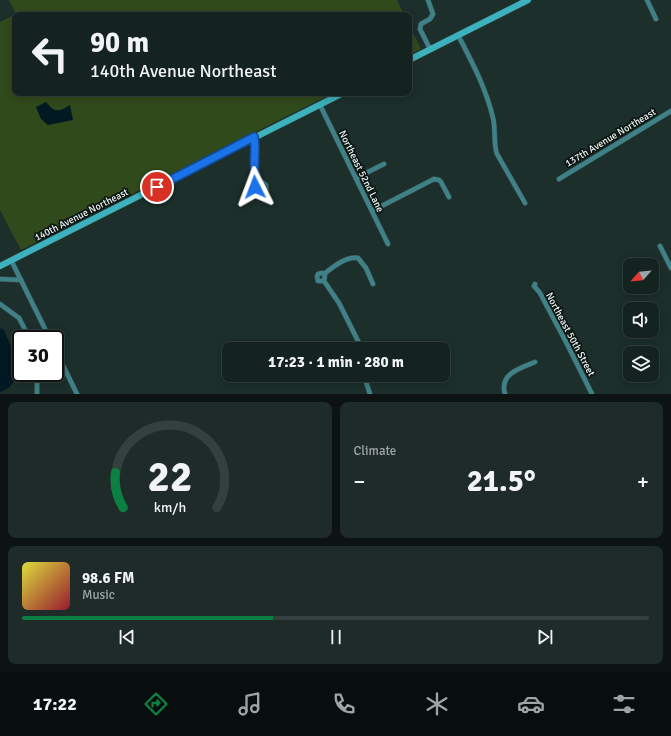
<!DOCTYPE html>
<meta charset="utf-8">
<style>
body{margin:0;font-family:Signika,sans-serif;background:#1e2b29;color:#f1f3f6;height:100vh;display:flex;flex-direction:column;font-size:15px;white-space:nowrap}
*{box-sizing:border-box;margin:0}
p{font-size:13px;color:#9da4a5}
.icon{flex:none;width:22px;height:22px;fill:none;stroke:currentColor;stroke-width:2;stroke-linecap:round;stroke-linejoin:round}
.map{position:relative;height:394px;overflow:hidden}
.panel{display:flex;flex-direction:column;gap:8px;padding:8px;background:#0c1312;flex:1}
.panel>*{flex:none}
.guide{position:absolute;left:12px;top:12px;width:400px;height:84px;border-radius:8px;box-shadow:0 2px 10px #0003,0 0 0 1px #34403e;background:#152320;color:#f1f3f6;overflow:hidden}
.needle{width:26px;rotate:243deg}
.fabs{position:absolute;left:623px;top:258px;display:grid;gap:8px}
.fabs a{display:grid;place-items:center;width:36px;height:36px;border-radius:8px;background:#152320;box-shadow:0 2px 10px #0003,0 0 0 1px #34403e;font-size:20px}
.speed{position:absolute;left:12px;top:330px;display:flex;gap:8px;font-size:20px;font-weight:700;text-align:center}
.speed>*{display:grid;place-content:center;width:52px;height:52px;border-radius:50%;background:#152320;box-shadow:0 2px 10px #0003,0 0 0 1px #34403e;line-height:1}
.speed .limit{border:2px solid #111;border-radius:6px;background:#fff;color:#111}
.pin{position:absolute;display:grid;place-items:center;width:34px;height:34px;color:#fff;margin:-17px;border:2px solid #fff;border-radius:50%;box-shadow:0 1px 4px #0007}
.me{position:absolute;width:44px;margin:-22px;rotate:357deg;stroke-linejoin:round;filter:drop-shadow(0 0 3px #0008)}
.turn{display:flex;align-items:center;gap:14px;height:84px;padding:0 12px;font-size:18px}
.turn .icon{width:52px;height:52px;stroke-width:2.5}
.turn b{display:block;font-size:28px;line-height:34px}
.big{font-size:30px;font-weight:700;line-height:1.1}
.panel .tile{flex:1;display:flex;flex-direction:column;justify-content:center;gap:6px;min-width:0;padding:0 14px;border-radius:8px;background:#1e2b29}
.panel .dial{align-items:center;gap:0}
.dial svg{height:104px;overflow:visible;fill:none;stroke:#34403e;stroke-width:7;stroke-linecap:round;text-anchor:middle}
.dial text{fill:#f1f3f6;stroke:none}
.song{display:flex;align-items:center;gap:12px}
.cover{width:48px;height:48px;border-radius:6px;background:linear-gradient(135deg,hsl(60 70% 55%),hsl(350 70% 35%))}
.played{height:4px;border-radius:2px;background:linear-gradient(90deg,#0b8043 40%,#34403e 40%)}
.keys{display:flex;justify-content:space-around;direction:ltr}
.heat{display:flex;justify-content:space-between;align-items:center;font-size:22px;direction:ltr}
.panel .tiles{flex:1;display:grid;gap:8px;grid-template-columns:1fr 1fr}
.tile:last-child{grid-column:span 2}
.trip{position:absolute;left:222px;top:342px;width:228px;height:40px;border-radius:8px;background:#152320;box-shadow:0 2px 10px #0003,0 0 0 1px #34403e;font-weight:700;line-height:40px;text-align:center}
.tabs{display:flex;height:64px;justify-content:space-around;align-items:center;background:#080e0d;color:#9da4a5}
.tabs .icon{width:28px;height:28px}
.tabs .active{color:#0b8043}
.tabs b{font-size:18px;color:#f1f3f6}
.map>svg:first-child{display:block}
</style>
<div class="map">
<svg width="671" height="394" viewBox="0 0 671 394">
<rect width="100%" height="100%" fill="#1c2f2b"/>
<g fill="#314a1b">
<path d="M9 0H397L404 15H15V93H333L21 250 0 210V22L16 14Z"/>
<path d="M409 25 421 49 409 55Z"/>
</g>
<g fill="#011923">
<path d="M46 102C55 113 59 112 70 105L73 120 48 125 41 119 36 107Z"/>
<path d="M0 328 4 330 14 354 17 377C13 384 8 390 0 392Z"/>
</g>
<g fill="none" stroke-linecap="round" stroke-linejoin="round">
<g stroke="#394b47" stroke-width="5.5">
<g id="street">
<path d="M428 0 433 14 430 19 421 24 420 29 430 49"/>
<path d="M647 0 656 19"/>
<path d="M458 35C472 62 486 88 493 118 496 130 493 143 497 154L525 203"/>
<path d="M320 105 388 244"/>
<path d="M254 137C257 153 251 168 258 183L262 182 266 185V191L264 193 260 194 256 191V186L258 183"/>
<path d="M356 178 384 164"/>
<path d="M559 179 671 111"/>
<path d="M372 211 434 179 439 180 441 182 449 197"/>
<path d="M660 246 671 268"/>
<path d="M11 260 50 339"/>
<path d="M324 274C333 267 346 256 358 258L366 268 373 284"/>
<path d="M0 279 21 280"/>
<path d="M324 281H318L317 277 318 274 322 273 325 275 324 281 339 303 362 349"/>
<path d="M535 284 534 286 540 293 566 342 592 394"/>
<path d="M0 304 19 318 30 339"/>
<path d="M55 349 77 394"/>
<path d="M367 375 366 382 370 394"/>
<path d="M37 394V373"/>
<path d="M505 394C499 374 520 368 535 362"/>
</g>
</g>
<g stroke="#394b47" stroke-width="7">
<g id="secondary">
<path d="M409 60 528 0"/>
<path d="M0 266 343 93"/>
</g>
</g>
<use href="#street" stroke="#3e8188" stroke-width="4.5"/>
<use href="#secondary" stroke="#3bb2bd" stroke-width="6"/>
</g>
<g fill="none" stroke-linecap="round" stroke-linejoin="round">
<g stroke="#114b97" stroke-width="10">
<path id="route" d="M157 187 254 137C257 153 251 168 258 183L255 187"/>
</g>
<use href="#route" stroke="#1a73e8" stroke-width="7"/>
</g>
<g text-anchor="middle" stroke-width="3.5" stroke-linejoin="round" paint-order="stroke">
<g font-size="10" fill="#e9f5f2" stroke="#0d1513">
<text transform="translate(610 137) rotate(-31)" y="4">137th Avenue Northeast</text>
<text transform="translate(362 171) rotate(64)" y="4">Northeast 52nd Lane</text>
<text transform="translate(81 214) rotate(-27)" y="4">140th Avenue Northeast</text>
<text transform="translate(571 334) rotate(62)" y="4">Northeast 50th Street</text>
</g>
</g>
</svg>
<div class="fabs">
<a><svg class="needle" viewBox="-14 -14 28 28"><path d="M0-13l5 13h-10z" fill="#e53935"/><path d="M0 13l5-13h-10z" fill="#9da4a5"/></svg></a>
<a><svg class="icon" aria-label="sound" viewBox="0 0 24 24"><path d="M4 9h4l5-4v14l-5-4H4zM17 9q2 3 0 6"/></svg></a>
<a><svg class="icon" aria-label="layers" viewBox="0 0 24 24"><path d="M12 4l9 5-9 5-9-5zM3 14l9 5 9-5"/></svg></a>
</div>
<div class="speed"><div class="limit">30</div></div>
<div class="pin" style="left:157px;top:187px;background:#d93025"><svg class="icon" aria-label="arrive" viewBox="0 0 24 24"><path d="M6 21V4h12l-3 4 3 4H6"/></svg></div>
<svg class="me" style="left:255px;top:187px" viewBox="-20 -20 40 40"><path d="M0-17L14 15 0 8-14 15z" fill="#1a73e8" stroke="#fff" stroke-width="4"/></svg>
<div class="trip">17:23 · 1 min · 280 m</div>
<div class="guide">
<div class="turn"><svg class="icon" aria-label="left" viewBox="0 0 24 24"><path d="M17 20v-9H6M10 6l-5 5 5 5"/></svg><div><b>90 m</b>140th Avenue Northeast</div></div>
</div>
</div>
<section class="panel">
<div class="tiles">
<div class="tile dial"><svg viewBox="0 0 100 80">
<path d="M14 69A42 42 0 1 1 86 69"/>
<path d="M14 69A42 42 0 0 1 8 42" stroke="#0b8043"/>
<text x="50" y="56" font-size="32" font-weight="700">22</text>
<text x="50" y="72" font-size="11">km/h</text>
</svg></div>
<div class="tile"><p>Climate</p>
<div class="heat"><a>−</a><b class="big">21.5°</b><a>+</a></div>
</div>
<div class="tile">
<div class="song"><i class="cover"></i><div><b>98.6 FM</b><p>Music</p></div></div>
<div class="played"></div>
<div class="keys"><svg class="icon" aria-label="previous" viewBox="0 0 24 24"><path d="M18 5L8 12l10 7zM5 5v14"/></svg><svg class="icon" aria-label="pause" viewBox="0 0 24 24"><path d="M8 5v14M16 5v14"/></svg><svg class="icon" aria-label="next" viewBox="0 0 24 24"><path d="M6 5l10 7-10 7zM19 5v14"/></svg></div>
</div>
</div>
</section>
<nav class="tabs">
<b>17:22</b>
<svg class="icon active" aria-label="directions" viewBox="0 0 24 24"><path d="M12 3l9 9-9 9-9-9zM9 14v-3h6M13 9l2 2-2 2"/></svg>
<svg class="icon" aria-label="music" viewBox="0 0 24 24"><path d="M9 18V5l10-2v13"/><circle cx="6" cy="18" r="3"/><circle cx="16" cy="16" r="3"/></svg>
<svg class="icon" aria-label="phone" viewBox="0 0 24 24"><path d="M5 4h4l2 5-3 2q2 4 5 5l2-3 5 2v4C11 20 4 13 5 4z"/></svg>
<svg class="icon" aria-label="climate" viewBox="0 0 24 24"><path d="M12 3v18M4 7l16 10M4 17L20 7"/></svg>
<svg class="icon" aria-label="car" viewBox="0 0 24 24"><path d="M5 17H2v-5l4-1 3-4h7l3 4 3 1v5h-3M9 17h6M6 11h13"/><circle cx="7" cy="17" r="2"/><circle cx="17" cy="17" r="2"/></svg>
<svg class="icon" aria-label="filters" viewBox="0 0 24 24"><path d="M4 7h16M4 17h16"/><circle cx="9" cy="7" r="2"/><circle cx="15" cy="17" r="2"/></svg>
</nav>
